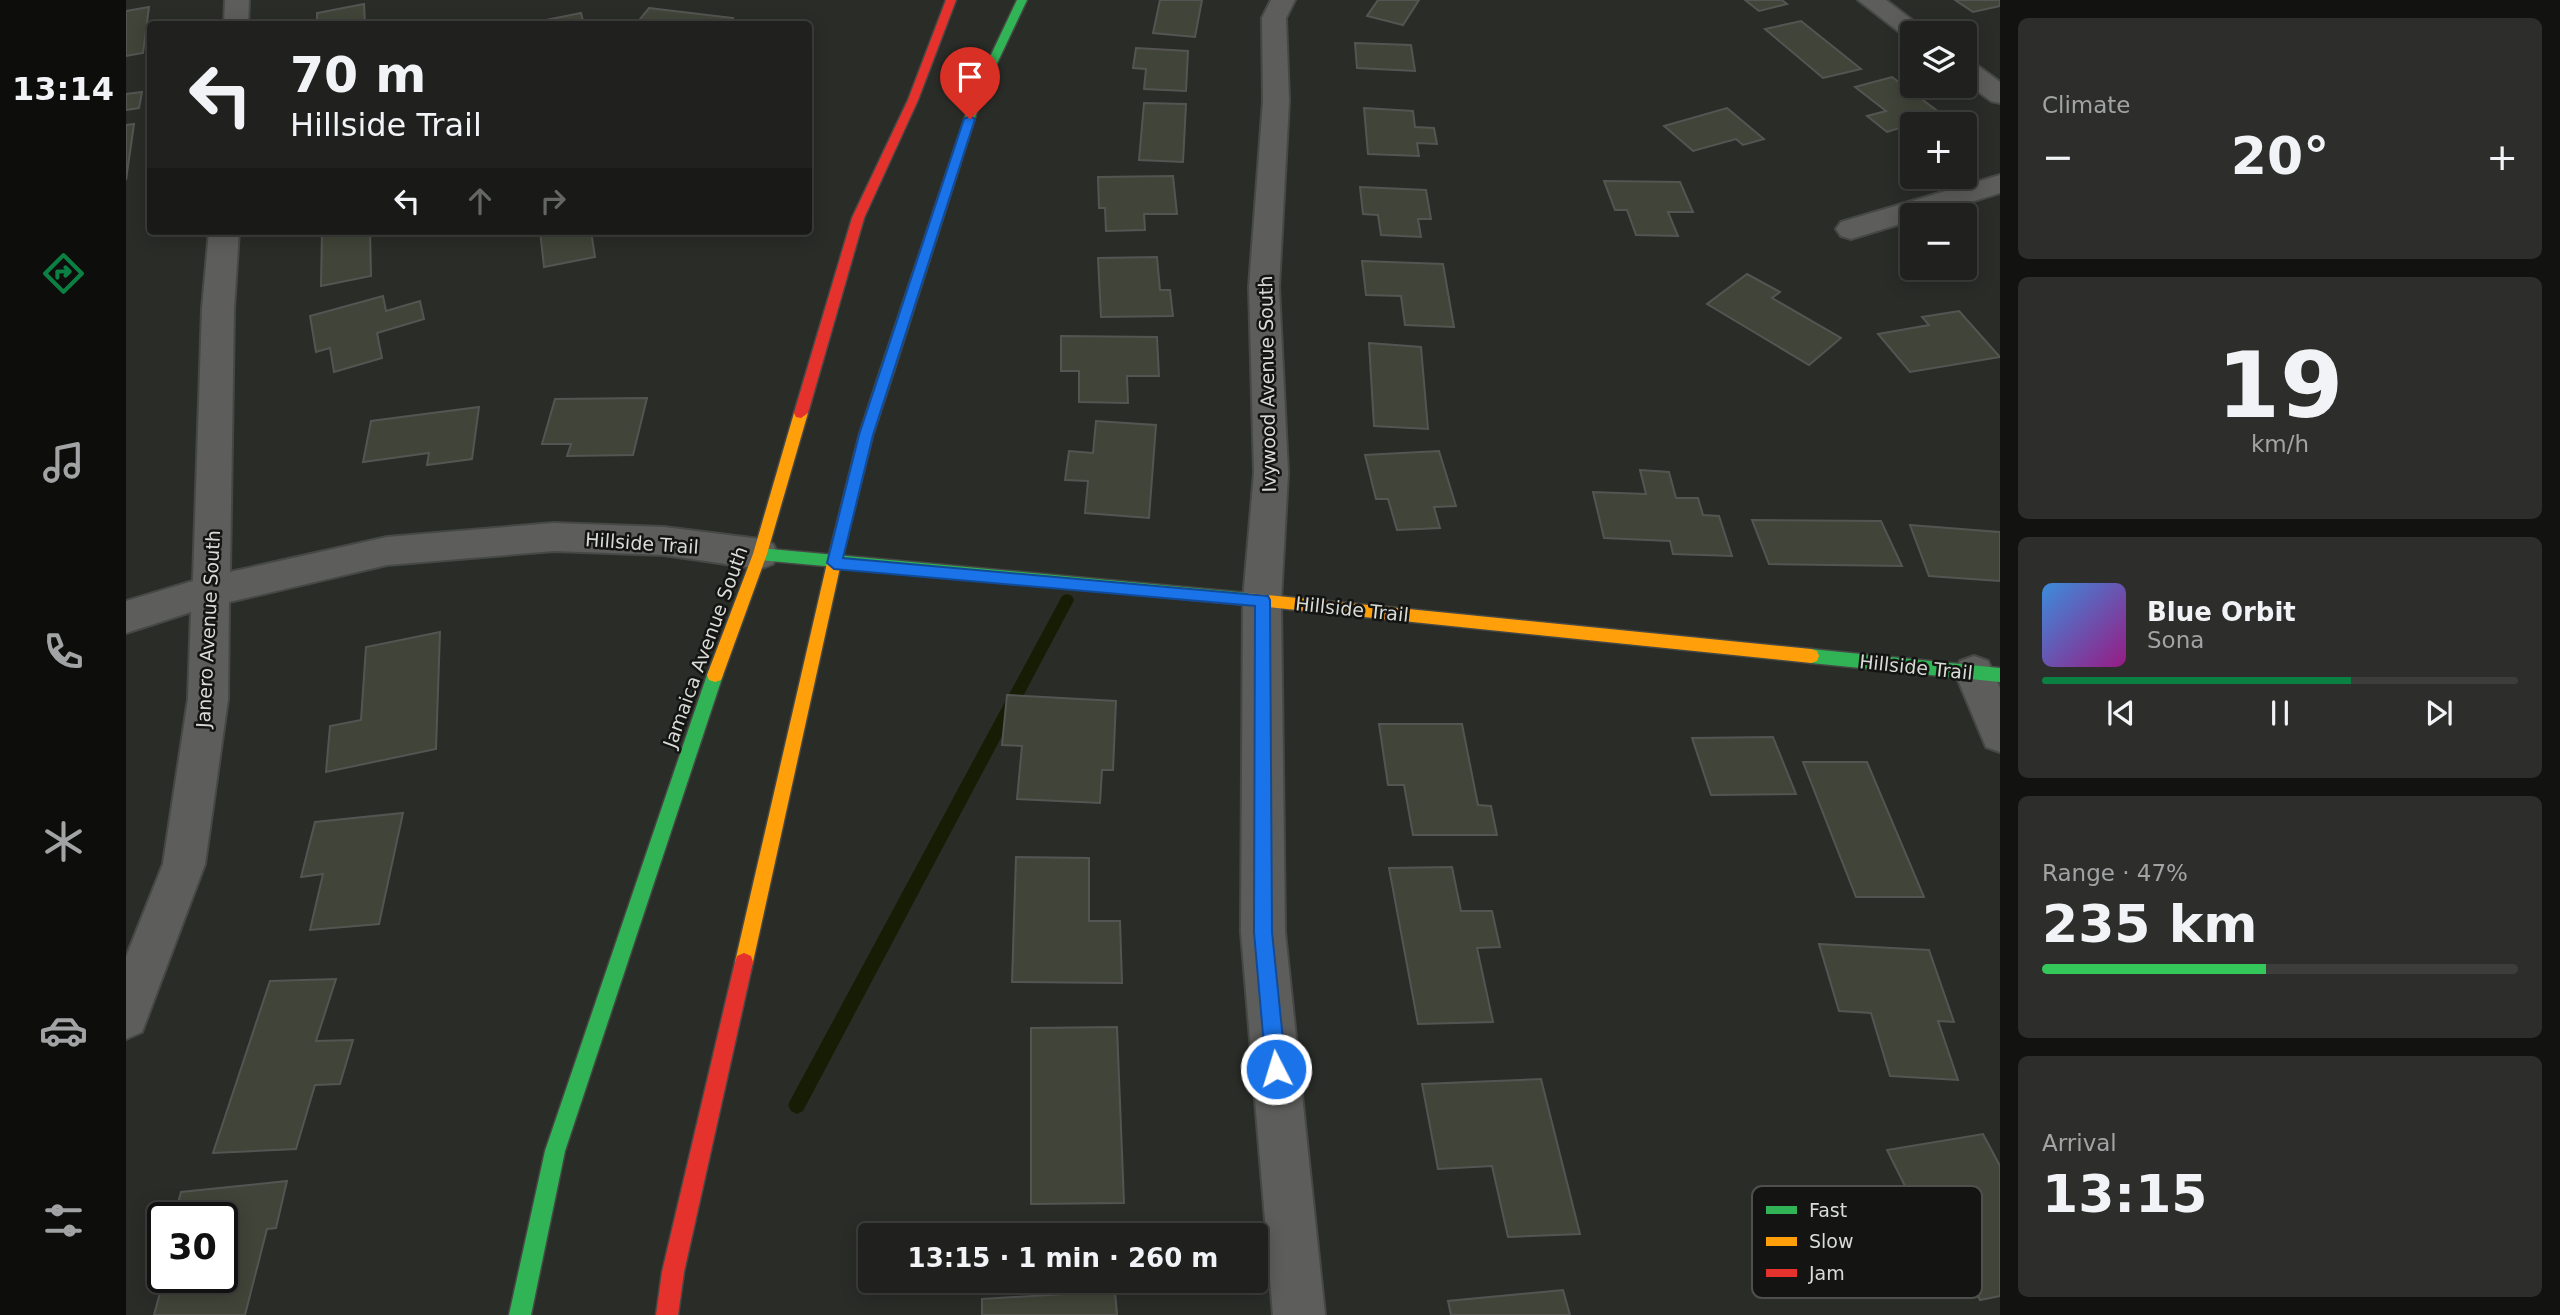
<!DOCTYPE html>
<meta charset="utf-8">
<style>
body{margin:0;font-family:"DejaVu Sans",sans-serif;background:#2d2e2b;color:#f1f3f6;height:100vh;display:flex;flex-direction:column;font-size:26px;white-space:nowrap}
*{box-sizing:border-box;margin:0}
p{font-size:23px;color:#a2a3a4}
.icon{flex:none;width:38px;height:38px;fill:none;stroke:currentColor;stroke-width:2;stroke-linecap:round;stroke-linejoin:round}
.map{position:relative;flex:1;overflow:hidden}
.panel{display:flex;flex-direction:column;gap:18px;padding:18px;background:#121210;width:560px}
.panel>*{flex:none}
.top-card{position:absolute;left:21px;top:21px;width:665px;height:214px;border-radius:7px;box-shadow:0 4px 18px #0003,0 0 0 2px #3d3e3c;background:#20211e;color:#f1f3f6;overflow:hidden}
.fabs{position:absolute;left:1774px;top:21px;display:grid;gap:14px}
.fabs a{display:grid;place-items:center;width:77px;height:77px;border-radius:7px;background:#20211e;box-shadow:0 4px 18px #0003,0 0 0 2px #3d3e3c;font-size:35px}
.speed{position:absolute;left:21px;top:1202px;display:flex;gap:14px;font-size:35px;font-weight:700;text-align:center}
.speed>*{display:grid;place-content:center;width:91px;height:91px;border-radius:50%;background:#20211e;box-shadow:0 4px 18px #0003,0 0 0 2px #3d3e3c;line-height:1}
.speed .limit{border:4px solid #111;border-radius:10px;background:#fff;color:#111}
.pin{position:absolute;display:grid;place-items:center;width:60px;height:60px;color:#fff;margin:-72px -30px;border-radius:50% 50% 50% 0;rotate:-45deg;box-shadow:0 0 7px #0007}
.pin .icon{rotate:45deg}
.me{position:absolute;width:77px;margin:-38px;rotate:355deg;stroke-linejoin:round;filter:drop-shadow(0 0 5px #0008)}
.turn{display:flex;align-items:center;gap:24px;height:147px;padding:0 28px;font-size:32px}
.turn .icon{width:91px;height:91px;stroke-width:2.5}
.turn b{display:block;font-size:49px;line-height:60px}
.lanes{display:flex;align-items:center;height:66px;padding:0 28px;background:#0003;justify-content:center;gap:35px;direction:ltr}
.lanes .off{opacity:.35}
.big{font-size:52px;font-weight:700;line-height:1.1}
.panel .card{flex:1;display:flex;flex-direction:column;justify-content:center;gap:10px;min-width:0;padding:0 24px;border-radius:10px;background:#2d2e2b}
.panel .dial{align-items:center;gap:0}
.dial b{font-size:91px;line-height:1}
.song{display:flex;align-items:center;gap:21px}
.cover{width:84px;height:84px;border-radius:10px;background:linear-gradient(135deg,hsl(210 70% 55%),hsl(310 70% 35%))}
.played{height:7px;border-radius:4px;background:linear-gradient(90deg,#0b8043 65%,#3d3e3c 65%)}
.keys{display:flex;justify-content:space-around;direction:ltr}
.heat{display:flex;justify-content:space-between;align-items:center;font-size:38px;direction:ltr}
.charge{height:10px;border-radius:5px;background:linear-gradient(90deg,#34c759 47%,#3d3e3c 0)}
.trip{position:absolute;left:732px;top:1223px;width:410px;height:70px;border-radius:7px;background:#20211e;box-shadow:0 4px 18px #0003,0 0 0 2px #3d3e3c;font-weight:700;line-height:70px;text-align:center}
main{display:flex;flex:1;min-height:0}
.tabs{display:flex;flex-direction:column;width:126px;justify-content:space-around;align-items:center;background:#0d0d0c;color:#a2a3a4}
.tabs .icon{width:49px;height:49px}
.tabs .on{color:#0b8043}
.tabs b{font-size:32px;color:#f1f3f6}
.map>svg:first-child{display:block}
</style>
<main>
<nav class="tabs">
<b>13:14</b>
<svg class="icon on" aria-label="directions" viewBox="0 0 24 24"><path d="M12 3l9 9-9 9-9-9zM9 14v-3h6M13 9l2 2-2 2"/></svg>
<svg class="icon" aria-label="music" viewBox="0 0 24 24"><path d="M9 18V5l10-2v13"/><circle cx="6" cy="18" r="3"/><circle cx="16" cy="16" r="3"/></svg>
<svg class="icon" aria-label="phone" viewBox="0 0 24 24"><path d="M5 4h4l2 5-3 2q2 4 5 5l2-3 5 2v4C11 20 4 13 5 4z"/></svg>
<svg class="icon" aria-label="climate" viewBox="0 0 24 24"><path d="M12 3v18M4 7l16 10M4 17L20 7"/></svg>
<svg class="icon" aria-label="car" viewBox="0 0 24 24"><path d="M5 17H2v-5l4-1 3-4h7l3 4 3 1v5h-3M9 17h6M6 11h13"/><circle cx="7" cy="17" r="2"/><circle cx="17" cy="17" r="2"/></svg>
<svg class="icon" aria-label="filters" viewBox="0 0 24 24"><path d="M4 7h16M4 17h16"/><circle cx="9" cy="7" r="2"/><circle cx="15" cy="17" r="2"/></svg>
</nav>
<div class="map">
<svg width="1874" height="1315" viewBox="0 0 1874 1315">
<rect width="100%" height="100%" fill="#2a2c28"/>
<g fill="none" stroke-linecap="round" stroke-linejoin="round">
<path fill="#171d04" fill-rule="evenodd" d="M941 594 946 596 948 600 946 604 677 1111 671 1114 665 1111 662 1105 665 1099 936 596Z"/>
</g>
<g fill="#414438" stroke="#545552" stroke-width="2">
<path d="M1034 0H1076L1069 37 1027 33Z"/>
<path d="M1252 0H1293L1277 25 1241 16Z"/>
<path d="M1619 0H1656L1661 4 1633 11Z"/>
<path d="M1829 0H1874V6L1847 12Z"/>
<path d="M238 4 239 24H191V13Z"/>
<path d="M23 7 17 53 0 56V11Z"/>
<path d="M523 8 607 18 603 24H510Z"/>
<path d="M455 13 458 24H411L410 22Z"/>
<path d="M1675 21 1735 69 1697 78 1639 29Z"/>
<path d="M1229 43 1285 45 1289 71 1231 68Z"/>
<path d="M1010 48 1062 51 1060 91 1018 89 1020 69 1007 68Z"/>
<path d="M1766 77 1829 124H1787V132L1780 126 1761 132 1741 116 1760 111 1729 87Z"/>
<path d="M16 92 13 108 0 110V94Z"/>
<path d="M1018 103 1060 104 1057 162 1013 160Z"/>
<path d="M1238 108 1287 111 1289 127 1308 128 1311 144 1291 143 1293 156 1242 154Z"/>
<path d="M1601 108 1638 139 1617 145 1610 139 1567 151 1538 126Z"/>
<path d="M8 124 0 180V125Z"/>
<path d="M1047 176 1051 214H1018L1019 230 980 231 979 208H973L972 177Z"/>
<path d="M1478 181 1554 182 1567 212H1542L1552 236 1510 235 1501 210H1489Z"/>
<path d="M1234 187 1300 190 1305 219H1292L1295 237 1255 235 1252 215 1237 214Z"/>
<path d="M196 231H244L245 276 195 286Z"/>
<path d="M414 231H467H465L469 257 418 267Z"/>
<path d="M1031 257 1034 290H1044L1047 316 975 317 972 258Z"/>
<path d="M1236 261 1317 264 1328 327 1279 325 1275 296 1240 295Z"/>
<path d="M1621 274 1654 292 1646 298 1715 338 1683 365 1581 304Z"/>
<path d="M257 296 260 311 294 301 298 319 251 333 256 358 208 372 204 348 190 352 184 316Z"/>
<path d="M1833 311 1874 357 1784 372 1752 334 1803 325 1796 317Z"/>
<path d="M935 336 1031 337 1033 376H1001L1002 403 953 402V371H935Z"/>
<path d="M1243 343 1295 347 1302 429 1248 426Z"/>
<path d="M521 398 507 455 441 456 445 444H416L429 399Z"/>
<path d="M353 407 346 459 301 465 303 453 237 462 245 421Z"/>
<path d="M970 421 1030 425 1023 518 959 513 962 481 939 480 943 451 967 453Z"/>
<path d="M1313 451 1330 506 1308 507 1314 528 1271 530 1262 499H1250L1239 455Z"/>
<path d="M1514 470 1543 472 1550 498H1572L1577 515 1593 516 1606 556 1547 554 1544 541 1478 538 1467 492 1520 494Z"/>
<path d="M1626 520 1755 521 1776 566 1643 564Z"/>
<path d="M1784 525 1874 532V581L1803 576Z"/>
<path d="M314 632 310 749 200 772 204 726 235 720 240 647Z"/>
<path d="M881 695 990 701 987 770H976L974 803 891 799 896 746 876 745Z"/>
<path d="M1253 724H1336L1352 805 1365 806 1371 835H1287L1278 785H1262Z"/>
<path d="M1647 737 1670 794 1585 795 1566 738Z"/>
<path d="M1677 762H1741L1798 897H1730Z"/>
<path d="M277 813 253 924 184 930 197 874 175 877 189 822Z"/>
<path d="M890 857 963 858V921H994L996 983 886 982Z"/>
<path d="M1326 867 1335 911H1366L1374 947 1351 948 1367 1022 1292 1024 1263 868Z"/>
<path d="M1693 944 1803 950 1828 1022 1812 1021 1832 1080 1764 1076 1745 1013 1713 1011Z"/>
<path d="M210 979 190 1041 227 1040 214 1084 189 1085 170 1149 87 1153 144 981Z"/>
<path d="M991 1027 998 1203 905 1204V1028Z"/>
<path d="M1415 1079 1454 1234 1382 1237 1366 1166 1312 1169 1296 1084Z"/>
<path d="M1857 1134 1874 1166V1296L1854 1300 1820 1234 1804 1236 1761 1150Z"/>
<path d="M161 1181 150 1228 141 1229 119 1315H28L38 1278 30 1279 37 1257V1278H96V1218H48L55 1192Z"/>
<path d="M1437 1290 1444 1315H1325L1322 1301Z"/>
<path d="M989 1291 991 1315H856V1299Z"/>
</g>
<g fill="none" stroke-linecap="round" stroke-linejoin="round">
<g stroke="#464845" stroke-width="4">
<g id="street">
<path d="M99 0H123L122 24H98Z"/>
<path d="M1145 0H1169L1160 18 1163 101 1153 287 1162 473 1155 600 1159 932 1199 1315H1147L1115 932 1117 600 1128 473 1123 287 1137 101 1136 18Z"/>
<path d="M1732 0H1760L1803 33H1787V40L1781 38Z"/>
<path d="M1839 61 1848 63 1874 82V103L1865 101 1839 82Z"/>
<path d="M1874 175V193L1802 215H1787V220L1725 239 1715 236 1710 229 1715 222Z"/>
<path d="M83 231H113L108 309 104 572 261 537 428 523 538 527 634 539 647 544 652 554 647 564 634 569 538 555 428 551 261 565 103 602 102 699 79 864 16 1032 0 1039V957L37 864 62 699 65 612 0 633V601L67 581 76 309Z"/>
<path d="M1848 656 1862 661 1874 688V752L1860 747 1829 673 1834 661Z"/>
</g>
</g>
<g stroke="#464845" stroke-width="3">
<g id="fast">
<path d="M891 0H901L857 93 768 371 766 374H756L754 371 847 93Z"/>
<path d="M634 548 1122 593 1127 595 1130 599 1127 603 1122 605 634 560 627 554Z"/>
<path d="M1685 649 1874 668V682L1685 663 1679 661 1677 656 1679 651Z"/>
<path d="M589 668 595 670 597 675 439 1151 405 1315H383L419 1151 581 675 583 670Z"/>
</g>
</g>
<g stroke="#464845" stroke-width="3">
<g id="slow">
<path d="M761 366 768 371 747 435 715 563 627 962 625 968 618 971 611 968 609 962 701 563 733 435 754 371Z"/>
<path d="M675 408 682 413 641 554 597 675 595 680 589 682 583 680 581 675 627 554 668 413Z"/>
<path d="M1122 593 1685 649 1691 651 1693 656 1691 661 1685 663 1122 605 1117 603 1114 599 1117 595Z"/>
</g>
</g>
<g stroke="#464845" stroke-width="3">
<g id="jam">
<path d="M820 0H830L792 100 738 218 682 413 675 418 670 417 668 413 726 218 782 100Z"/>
<path d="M618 953 625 956 627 962 558 1272 552 1315H530L536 1272 609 962 611 956Z"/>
</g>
</g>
<use href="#street" fill="#5d5e5b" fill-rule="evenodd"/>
<use href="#fast" fill="#30b455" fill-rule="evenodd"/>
<use href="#slow" fill="#ff9f0a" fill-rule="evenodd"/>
<use href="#jam" fill="#e5322d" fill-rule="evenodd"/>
</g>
<path fill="#1a73e8" stroke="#114b97" stroke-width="2" d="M844 116 849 119 747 435 717 558 1142 596 1144 600 1146 932 1160 1069 1157 1076 1150 1078 1143 1076 1140 1069 1128 932 1129 606 708 569 701 563 733 435 838 119Z"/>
<g text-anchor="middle" stroke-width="5" stroke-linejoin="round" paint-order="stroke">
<g font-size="19" fill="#d9dbd7" stroke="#141512">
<text transform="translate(1141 384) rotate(-91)" y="7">Ivywood Avenue South</text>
<text transform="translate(516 543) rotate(4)" y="7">Hillside Trail</text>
<text transform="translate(1226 609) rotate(6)" y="7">Hillside Trail</text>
<text transform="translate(82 629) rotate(-87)" y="7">Janero Avenue South</text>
<text transform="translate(579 647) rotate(-70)" y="7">Jamaica Avenue South</text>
<text transform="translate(1790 667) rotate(6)" y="7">Hillside Trail</text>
</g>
</g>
<rect x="1626" y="1186" width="230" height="112" rx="10" fill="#141512" stroke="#4f504d" stroke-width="2"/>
<rect x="1640" y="1206" width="31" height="8" fill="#30b455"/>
<rect x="1640" y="1237" width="31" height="9" fill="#ff9f0a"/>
<rect x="1640" y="1269" width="31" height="8" fill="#e5322d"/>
<g font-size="19" fill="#d9dbd7">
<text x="1683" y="1217">Fast</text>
<text x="1683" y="1248">Slow</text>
<text x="1683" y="1280">Jam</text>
</g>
</svg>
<div class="fabs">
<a><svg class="icon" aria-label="layers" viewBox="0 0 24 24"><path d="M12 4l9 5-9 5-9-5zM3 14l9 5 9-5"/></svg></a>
<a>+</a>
<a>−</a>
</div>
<div class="speed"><div class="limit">30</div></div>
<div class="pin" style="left:844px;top:119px;background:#d93025"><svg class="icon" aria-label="arrive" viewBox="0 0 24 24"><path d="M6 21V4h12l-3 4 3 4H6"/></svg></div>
<svg class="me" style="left:1150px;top:1069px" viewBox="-20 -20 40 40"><circle r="17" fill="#1a73e8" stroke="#fff" stroke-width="3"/><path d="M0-11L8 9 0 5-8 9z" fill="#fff"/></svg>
<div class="trip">13:15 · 1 min · 260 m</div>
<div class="top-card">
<div class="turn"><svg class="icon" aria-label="left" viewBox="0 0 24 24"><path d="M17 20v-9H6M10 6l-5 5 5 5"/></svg><div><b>70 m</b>Hillside Trail</div></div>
<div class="lanes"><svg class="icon" aria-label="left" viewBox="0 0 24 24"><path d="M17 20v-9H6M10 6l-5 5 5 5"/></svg><svg class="icon off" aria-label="ahead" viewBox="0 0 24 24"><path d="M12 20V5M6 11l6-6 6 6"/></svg><svg class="icon off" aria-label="right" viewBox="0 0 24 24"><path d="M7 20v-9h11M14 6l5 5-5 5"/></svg></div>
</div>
</div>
<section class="panel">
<div class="card"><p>Climate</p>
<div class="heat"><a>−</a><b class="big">20°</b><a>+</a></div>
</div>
<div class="card dial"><b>19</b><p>km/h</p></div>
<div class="card">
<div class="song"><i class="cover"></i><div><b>Blue Orbit</b><p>Sona</p></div></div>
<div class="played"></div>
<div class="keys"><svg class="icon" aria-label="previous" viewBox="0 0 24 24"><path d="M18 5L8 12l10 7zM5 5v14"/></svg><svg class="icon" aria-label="pause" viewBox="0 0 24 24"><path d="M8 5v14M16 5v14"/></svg><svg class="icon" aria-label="next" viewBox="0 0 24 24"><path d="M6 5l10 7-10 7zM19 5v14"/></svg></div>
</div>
<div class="card"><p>Range · 47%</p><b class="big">235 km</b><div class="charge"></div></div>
<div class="card"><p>Arrival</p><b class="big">13:15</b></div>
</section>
</main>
